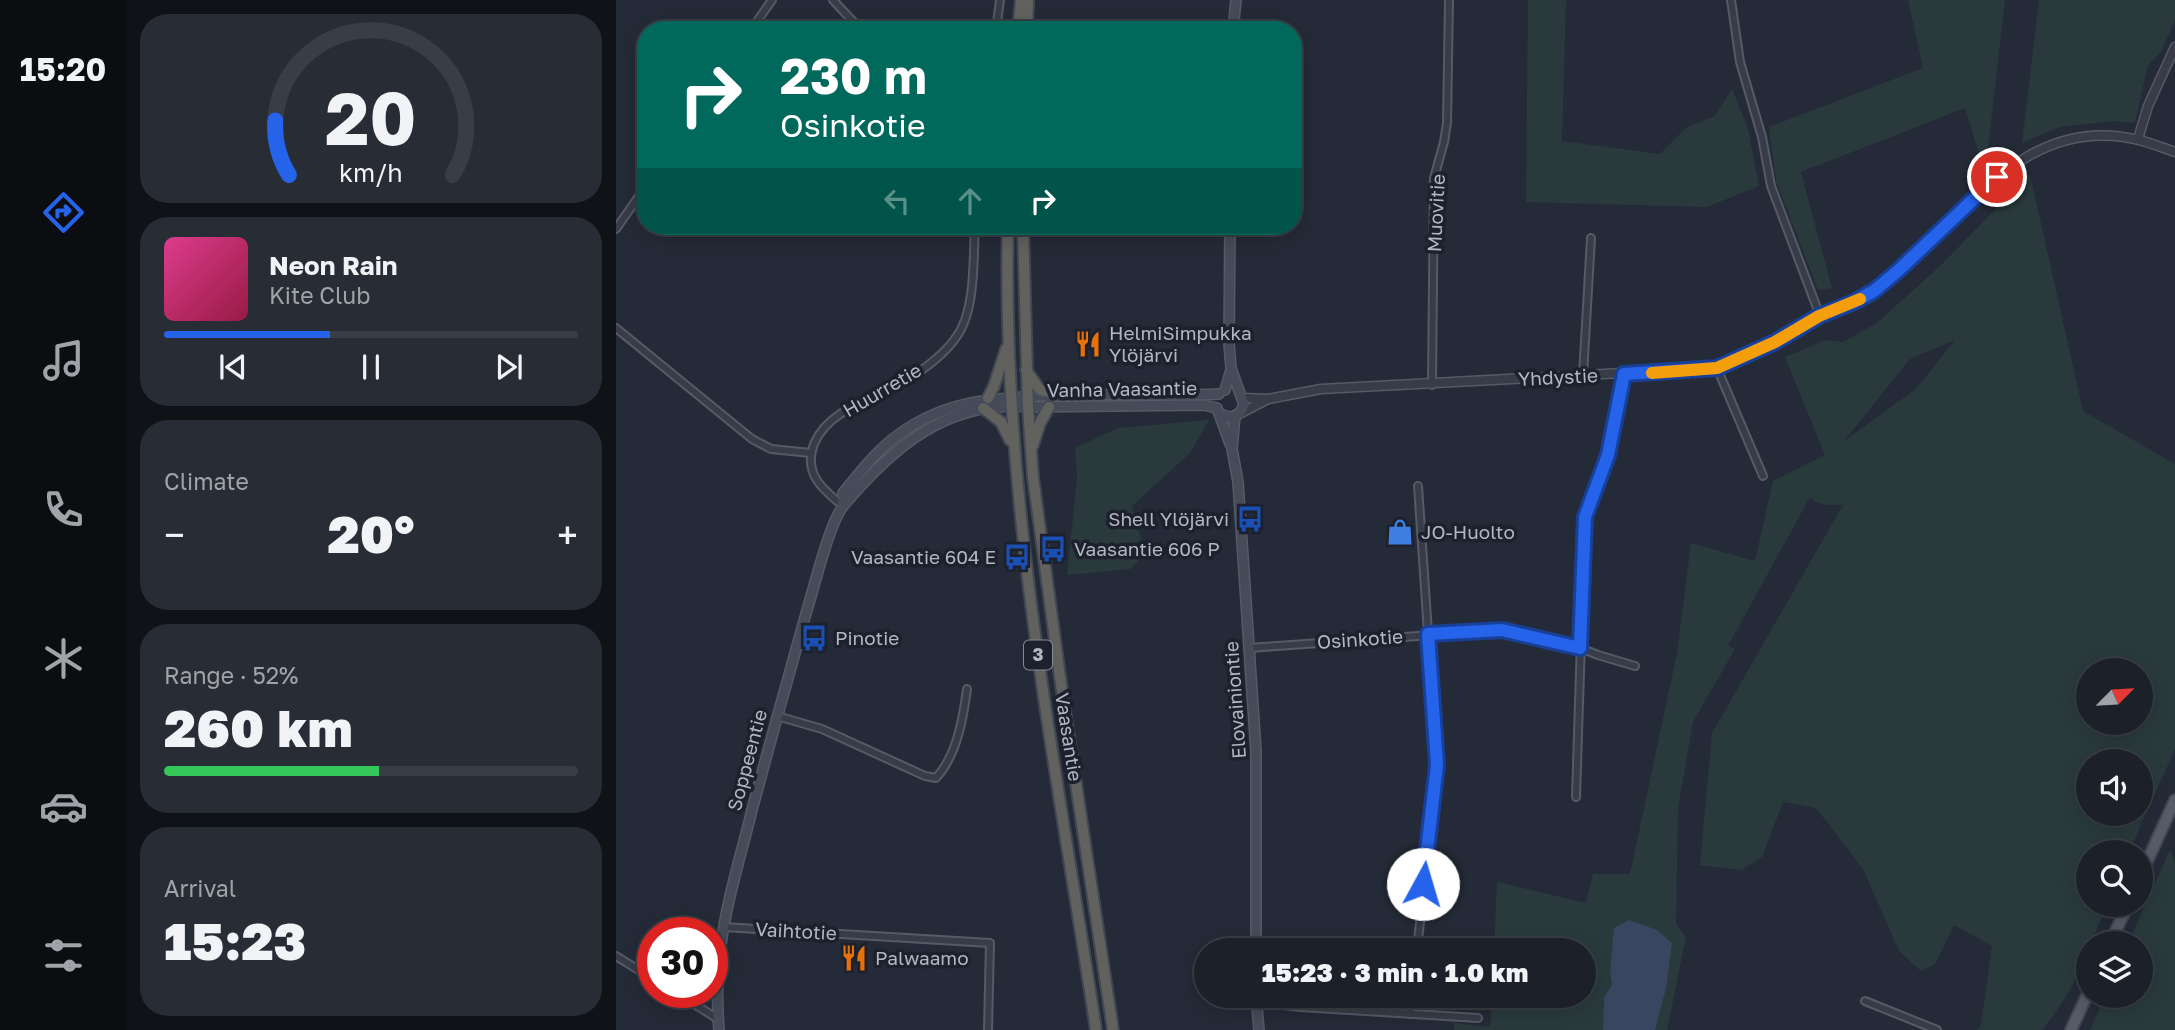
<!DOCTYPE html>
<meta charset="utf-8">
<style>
body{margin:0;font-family:"Golos Text",sans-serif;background:#282d35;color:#f1f3f6;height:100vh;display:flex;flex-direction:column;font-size:26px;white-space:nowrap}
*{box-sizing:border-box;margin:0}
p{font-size:23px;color:#a0a3a8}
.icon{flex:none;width:38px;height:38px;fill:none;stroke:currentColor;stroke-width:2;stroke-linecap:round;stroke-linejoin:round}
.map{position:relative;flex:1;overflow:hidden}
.panel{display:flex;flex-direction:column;gap:14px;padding:14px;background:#0f1217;width:490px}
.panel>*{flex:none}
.hud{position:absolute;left:21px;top:21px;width:665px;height:214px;border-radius:28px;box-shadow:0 4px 18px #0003,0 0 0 2px #393e46;background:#00695c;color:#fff;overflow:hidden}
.needle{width:46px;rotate:66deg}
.buttons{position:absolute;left:1460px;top:658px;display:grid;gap:14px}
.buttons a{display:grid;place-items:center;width:77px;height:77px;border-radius:50%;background:#1b2029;box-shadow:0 4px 18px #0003,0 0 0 2px #393e46;font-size:35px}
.speed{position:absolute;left:21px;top:917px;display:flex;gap:14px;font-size:35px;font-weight:700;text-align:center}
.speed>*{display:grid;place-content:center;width:91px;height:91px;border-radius:50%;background:#1b2029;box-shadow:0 4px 18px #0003,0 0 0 2px #393e46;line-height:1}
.speed .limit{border:10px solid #d22;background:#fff;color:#111}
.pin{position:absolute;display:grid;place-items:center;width:60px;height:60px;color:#fff;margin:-30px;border:4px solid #fff;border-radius:50%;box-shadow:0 2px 7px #0007}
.me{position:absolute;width:77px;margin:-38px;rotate:6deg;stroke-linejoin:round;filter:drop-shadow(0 0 5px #0008)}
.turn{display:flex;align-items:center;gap:24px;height:147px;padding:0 28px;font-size:32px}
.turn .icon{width:91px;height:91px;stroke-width:2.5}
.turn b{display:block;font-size:49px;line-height:60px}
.lanes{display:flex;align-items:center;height:66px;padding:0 28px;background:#0003;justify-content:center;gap:35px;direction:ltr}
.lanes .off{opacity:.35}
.big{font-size:52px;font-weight:800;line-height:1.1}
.panel .tile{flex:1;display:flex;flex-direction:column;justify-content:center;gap:10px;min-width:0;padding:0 24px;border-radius:28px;background:#282d35}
.panel .dial{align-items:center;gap:0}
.dial svg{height:182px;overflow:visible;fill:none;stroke:#393e46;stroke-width:7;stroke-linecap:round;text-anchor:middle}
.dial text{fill:#f1f3f6;stroke:none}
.song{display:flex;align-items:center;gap:21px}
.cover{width:84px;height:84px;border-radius:10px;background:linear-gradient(135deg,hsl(330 70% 55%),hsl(340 70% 35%))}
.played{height:7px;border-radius:4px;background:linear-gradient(90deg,#2563eb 40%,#393e46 40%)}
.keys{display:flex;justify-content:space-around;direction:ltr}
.heat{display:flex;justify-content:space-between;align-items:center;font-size:38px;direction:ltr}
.charge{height:10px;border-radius:5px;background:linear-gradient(90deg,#34c759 52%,#393e46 0)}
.trip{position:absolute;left:578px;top:938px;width:402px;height:70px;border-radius:35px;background:#1b2029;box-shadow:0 4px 18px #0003,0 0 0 2px #393e46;font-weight:800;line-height:70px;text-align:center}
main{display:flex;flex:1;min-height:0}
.menu{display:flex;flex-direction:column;width:126px;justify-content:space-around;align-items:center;background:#0b0d10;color:#a0a3a8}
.menu .icon{width:49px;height:49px}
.menu .current{color:#2563eb}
.menu b{font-size:32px;color:#f1f3f6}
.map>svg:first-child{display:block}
</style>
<main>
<nav class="menu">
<b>15:20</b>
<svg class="icon current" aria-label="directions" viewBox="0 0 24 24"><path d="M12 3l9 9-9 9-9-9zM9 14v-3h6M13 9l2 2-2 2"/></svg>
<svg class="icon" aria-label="music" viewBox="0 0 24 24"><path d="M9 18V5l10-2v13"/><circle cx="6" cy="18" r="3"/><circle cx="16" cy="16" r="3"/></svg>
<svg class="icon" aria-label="phone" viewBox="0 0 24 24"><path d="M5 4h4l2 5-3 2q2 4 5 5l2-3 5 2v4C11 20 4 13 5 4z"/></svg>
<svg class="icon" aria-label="climate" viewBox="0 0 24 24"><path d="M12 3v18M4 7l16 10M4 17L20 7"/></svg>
<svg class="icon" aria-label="car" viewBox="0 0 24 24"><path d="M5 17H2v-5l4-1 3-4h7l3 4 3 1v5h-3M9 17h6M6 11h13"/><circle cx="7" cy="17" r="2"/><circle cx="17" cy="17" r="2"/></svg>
<svg class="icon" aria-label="filters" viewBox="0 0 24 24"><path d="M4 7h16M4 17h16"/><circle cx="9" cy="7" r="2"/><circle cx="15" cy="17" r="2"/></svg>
</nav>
<section class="panel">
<div class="tile dial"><svg viewBox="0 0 100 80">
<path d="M14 69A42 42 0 1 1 86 69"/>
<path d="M14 69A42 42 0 0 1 8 45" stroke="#2563eb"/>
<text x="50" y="56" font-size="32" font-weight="700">20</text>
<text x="50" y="72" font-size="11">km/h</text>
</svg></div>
<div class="tile">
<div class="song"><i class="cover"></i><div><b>Neon Rain</b><p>Kite Club</p></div></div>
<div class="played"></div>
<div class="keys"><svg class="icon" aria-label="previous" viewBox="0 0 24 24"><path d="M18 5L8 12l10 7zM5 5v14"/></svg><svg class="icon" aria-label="pause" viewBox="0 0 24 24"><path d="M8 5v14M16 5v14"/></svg><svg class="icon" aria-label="next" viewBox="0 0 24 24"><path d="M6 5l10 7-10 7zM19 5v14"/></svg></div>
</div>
<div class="tile"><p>Climate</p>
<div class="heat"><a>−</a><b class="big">20°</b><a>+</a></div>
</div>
<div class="tile"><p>Range · 52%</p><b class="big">260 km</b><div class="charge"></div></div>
<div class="tile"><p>Arrival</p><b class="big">15:23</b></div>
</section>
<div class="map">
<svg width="1559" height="1030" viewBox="0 0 1559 1030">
<rect width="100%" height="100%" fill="#242a37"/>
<g fill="#2a3a3c" fill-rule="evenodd">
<path d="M912 0H950L946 141 1044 154 1071 127 1099 116 1116 89 1132 129 1143 186 1091 207 910 202Z"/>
<path d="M1292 0H1389L1369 174 1349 108 1185 172 1216 288 1202 290 1160 181 1153 127 1307 68Z"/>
<path d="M1423 0H1559V20L1545 52 1532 65 1519 123 1496 121 1443 127 1406 143Z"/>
<path d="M1414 174 1467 411 1559 464V749L1513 852H1472V905H1491L1475 943H1472C1472 966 1441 1012 1426 1030H1361L1365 1025 1376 946 1338 925 1319 964 1305 971 1283 951 1247 869 1200 808 1167 802 1146 857 1125 870 1084 865 1096 733 1227 505C1215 504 1203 508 1194 497L1112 646 1119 649 1077 722 1062 809 1060 924 1070 937 1051 1030H1039L1050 989 994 973 996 985 988 997 987 1030H838V1023L874 1027 876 996H968V950H878L881 882 970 903 977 874H1014L1061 653 1075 543 1139 561 1157 481 1209 455 1169 357 1209 340 1227 342 1261 323 1324 266ZM1339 340 1300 389 1228 441 1294 359ZM1472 670H1524V723H1472ZM1472 761H1524V814H1472Z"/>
<path d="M593 420 574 453 516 506 529 554 514 569 451 575 461 478 459 448 502 428Z"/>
<path d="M1554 850 1559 864V1030H1474L1489 996H1524V943H1512Z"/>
</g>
<path fill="#3a455f" d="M1013 920 1041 930 1056 943 1050 989 1039 1030H987L988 997 996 985 994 973 998 928Z"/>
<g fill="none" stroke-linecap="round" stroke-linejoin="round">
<g stroke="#555a66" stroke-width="10">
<g id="minor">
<path d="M217 0 245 30"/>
<path d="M1115 0 1124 62 1146 137 1155 186 1204 316"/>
<path d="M135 30 156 0"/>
<path d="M380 30 384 0"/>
<path d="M0 229 30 186"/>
<path d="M0 328 136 439 155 449 195 453"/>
<path d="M1101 368 1147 476"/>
<path d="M967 375 975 238"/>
<path d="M816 385 818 178 828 142 831 123 833 0"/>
<path d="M227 506C206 489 187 473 198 444 213 408 258 400 289 381 307 370 329 354 341 336 360 309 357 258 359 226"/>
<path d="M633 648 886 630 964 648 982 655 1019 666"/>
<path d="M161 716 206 729 309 776 320 778C341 755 347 719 351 689"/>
<path d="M960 797 969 517 992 455 1008 374"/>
<path d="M108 927 374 943 372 1030"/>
<path d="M801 950 821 765 802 486"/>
<path d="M0 956 37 979"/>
<path d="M59 992 102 1019"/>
<path d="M1249 1001 1321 1030"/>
<path d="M640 1002 684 1007 862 1018"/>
<path d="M794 1014 796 996"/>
</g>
</g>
<g stroke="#555a66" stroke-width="11">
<g id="tertiary">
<path d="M1522 139 1532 106 1559 47"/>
<path d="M627 398 652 399 705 389 1101 368C1121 359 1141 351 1159 342 1174 334 1187 325 1201 317 1220 307 1241 303 1259 290 1342 230 1402 110 1523 140 1535 143 1547 148 1559 152"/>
<path d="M623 414 652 399"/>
</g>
</g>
<g stroke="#555a66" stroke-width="12">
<g id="secondary">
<path d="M617 30 620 0"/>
<path d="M609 390 615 370"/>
<path d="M602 411 614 444"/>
<path d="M603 413C613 420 624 417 628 405L615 368 613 343 614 226"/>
<path d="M619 416 616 449 622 482 640 751V950"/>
<path d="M227 506V493C244 472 260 451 282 435 327 402 369 399 422 396 483 392 543 397 603 394"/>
<path d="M640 996 643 1030"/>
<path d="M103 1030C101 1003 101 972 105 945 111 899 125 855 136 810 154 743 172 677 191 610 199 585 213 523 228 505 276 448 332 399 412 407L587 405 601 408"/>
</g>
</g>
<g stroke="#404551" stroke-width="14">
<g id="primary">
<path d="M1524 877 1559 800"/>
<path d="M1494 943 1512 905"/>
<path d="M1455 1030 1472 993"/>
</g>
</g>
<g stroke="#424753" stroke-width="14">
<g id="trunk">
<path d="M402 30 405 0"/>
<path d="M411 30 412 1"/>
<path d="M392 226C385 497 440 763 480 1030"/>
<path d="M407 226 412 407 417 477 445 684 497 1030"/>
<path d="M410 370 424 390 446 394"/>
<path d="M372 398 378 386 390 349"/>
<path d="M367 408 385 422 394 440"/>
<path d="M417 445 424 423 433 407"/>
</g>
</g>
<use href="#minor" stroke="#373c48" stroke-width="6"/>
<use href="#tertiary" stroke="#373c48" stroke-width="8"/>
<use href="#secondary" stroke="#464b5a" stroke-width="9"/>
<use href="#primary" stroke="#555b68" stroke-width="10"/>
<use href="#trunk" stroke="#61615e" stroke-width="10"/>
</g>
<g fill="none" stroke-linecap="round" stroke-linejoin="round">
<g stroke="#184099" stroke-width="18">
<path id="route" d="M807 884 821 765 812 634 886 630 964 648 969 517 992 455 1008 374 1101 368 1159 342 1203 316 1238 302 1258 291 1284 269 1381 177"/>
</g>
<use href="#route" stroke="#2563eb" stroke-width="12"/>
<path stroke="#f59e0b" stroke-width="12" d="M1036 373 1101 368 1159 342 1203 316 1244 299"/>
</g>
<defs>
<g id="restaurant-bare" transform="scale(2.1)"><path d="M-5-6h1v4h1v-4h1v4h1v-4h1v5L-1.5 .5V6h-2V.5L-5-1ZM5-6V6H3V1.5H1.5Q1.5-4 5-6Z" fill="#e8710a" stroke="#1c212d" stroke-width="2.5" paint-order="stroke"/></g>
<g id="bus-bare" transform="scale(2.1)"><path d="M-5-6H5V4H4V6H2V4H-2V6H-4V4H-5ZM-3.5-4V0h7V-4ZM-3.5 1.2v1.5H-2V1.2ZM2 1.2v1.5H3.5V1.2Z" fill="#1a4fb4" stroke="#1c212d" stroke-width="2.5" paint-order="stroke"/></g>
<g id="shop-bare" transform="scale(2.1)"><path d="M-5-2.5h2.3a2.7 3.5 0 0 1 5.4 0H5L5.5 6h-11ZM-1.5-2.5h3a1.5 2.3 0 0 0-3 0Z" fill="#3f7fe0" stroke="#1c212d" stroke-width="2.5" paint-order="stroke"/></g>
</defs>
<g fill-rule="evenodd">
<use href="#restaurant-bare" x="472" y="344"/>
<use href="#bus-bare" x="634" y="519"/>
<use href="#shop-bare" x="784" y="532"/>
<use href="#bus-bare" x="437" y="549"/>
<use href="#bus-bare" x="401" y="557"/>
<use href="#bus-bare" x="198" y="638"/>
<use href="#restaurant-bare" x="238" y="958"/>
</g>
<g text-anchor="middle" stroke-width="7" stroke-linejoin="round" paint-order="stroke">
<rect fill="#1c212d" stroke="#858a97" stroke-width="2" x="408" y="640.5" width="28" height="29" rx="5"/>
<g font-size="18" font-weight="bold" fill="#b2b7c4">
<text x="422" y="661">3</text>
</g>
<g font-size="19" fill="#b2b7c4" stroke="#1c212d">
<text transform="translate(820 213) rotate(-87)" y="7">Muovitie</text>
<text transform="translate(942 377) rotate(-3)" y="7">Yhdystie</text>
<text transform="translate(506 389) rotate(-1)" y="7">Vanha Vaasantie</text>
<text transform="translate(266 390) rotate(-30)" y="7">Huurretie</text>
<text transform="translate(744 639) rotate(-4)" y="7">Osinkotie</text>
<text transform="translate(619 700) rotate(-94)" y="7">Elovainiontie</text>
<text transform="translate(453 737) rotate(81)" y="7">Vaasantie</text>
<text transform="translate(131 760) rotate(-75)" y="7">Soppeentie</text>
<text transform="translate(180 931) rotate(3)" y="7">Vaihtotie</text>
</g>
<g font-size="19" fill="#b2b7c4" stroke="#1c212d" text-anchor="start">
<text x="493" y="340">HelmiSimpukka<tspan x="493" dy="22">Ylöjärvi</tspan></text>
<text x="613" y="526" text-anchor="end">Shell Ylöjärvi</text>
<text x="805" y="539">JO-Huolto</text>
<text x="458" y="556">Vaasantie 606 P</text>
<text x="380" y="564" text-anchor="end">Vaasantie 604 E</text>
<text x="219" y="645">Pinotie</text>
<text x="259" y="965">Palwaamo</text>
</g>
</g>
</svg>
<div class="buttons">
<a><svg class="needle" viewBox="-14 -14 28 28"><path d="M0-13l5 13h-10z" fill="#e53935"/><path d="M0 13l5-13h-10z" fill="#a0a3a8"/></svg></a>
<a><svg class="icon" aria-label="sound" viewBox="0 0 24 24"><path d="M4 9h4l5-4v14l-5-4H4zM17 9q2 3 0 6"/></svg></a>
<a><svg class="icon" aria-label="search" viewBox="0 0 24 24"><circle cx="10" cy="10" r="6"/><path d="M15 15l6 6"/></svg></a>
<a><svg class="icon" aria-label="layers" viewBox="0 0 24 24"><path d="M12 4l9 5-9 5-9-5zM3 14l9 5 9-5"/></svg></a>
</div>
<div class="speed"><div class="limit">30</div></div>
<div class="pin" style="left:1381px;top:177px;background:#d93025"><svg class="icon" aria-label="arrive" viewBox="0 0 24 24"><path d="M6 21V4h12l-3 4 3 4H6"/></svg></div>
<svg class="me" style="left:807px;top:884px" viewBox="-20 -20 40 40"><circle r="19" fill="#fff"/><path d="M0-13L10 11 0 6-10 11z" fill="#2563eb"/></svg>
<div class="trip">15:23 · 3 min · 1.0 km</div>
<div class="hud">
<div class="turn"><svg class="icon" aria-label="right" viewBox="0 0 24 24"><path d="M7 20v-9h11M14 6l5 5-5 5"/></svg><div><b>230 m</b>Osinkotie</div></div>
<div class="lanes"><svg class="icon off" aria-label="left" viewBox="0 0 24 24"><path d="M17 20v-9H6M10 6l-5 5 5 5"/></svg><svg class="icon off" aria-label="ahead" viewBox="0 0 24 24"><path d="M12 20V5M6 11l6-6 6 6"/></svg><svg class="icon" aria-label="right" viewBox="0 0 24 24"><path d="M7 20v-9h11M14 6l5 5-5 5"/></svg></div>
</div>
</div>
</main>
